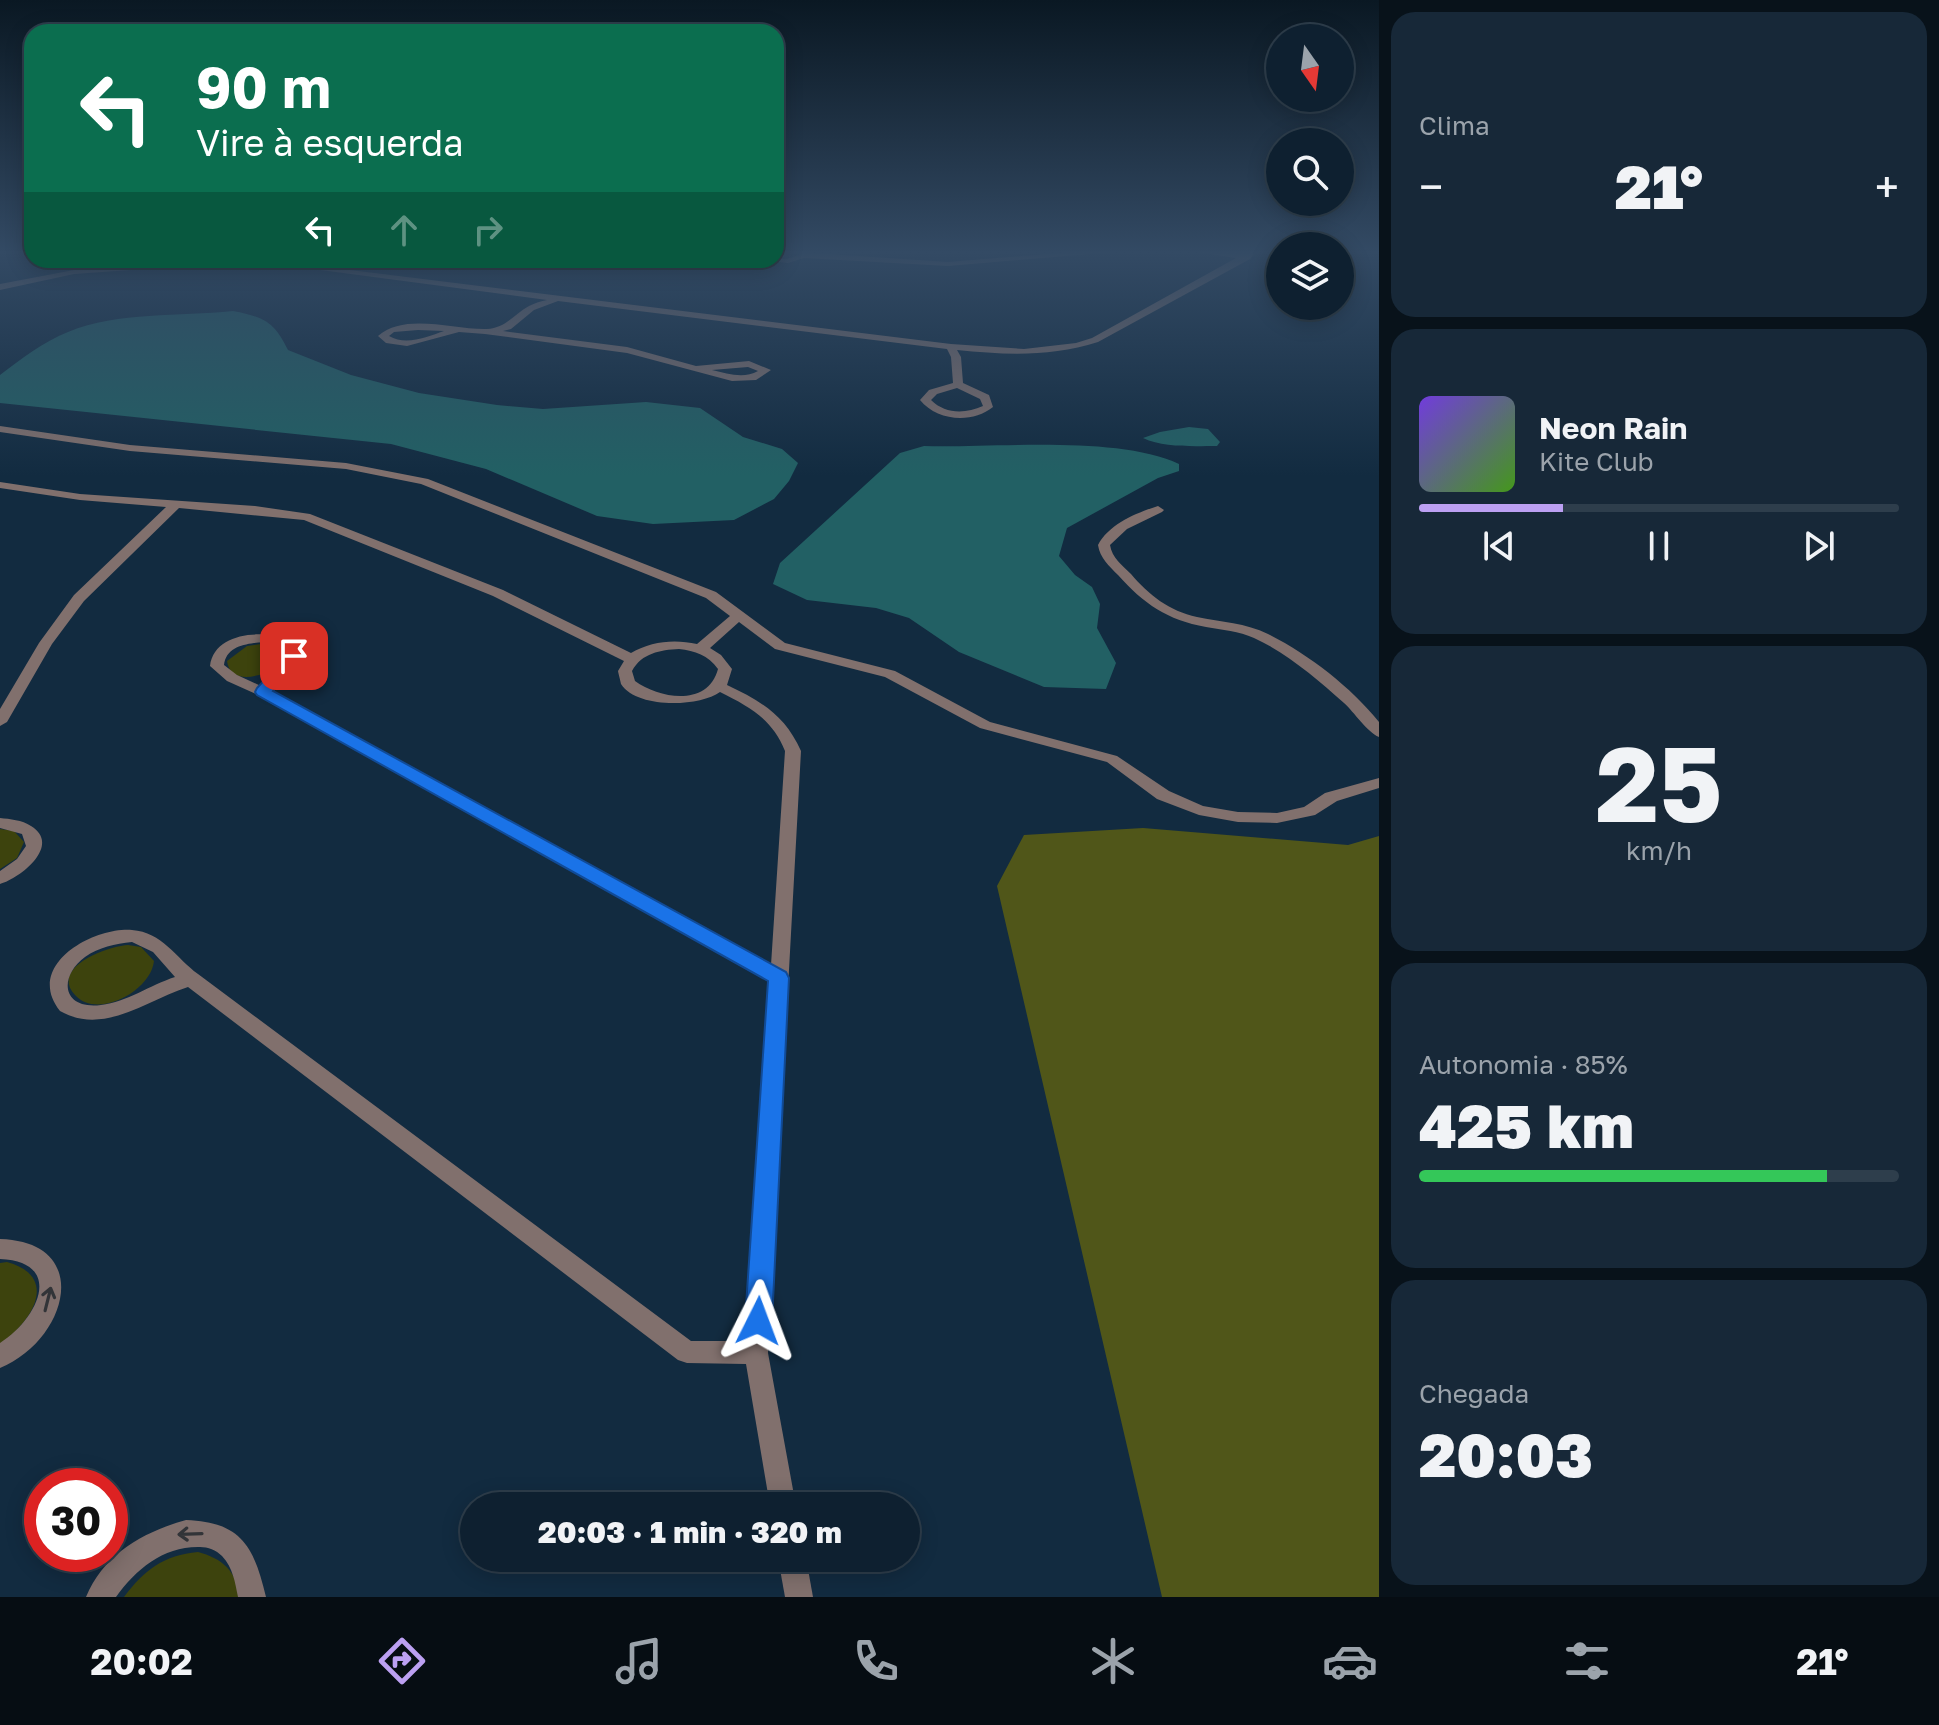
<!DOCTYPE html>
<html lang="pt">
<meta charset="utf-8">
<style>
body{margin:0;font-family:"Golos Text",sans-serif;background:#172838;color:#f1f3f6;height:100vh;display:flex;flex-direction:column;font-size:30px;white-space:nowrap}
*{box-sizing:border-box;margin:0}
p{font-size:26px;color:#9ba3ab}
.icon{flex:none;width:44px;height:44px;fill:none;stroke:currentColor;stroke-width:2;stroke-linecap:round;stroke-linejoin:round}
.map{position:relative;flex:1;overflow:hidden}
.panel{display:flex;flex-direction:column;gap:12px;padding:12px;background:#08121a;width:560px}
.panel>*{flex:none}
.top-card{position:absolute;left:24px;top:24px;width:760px;height:244px;border-radius:24px;box-shadow:0 4px 20px #0003,0 0 0 2px #2e3e4c;background:#0b6e4f;color:#fff;overflow:hidden}
.needle{width:52px;rotate:166deg}
.controls{position:absolute;left:1266px;top:24px;display:grid;gap:16px}
.controls a{display:grid;place-items:center;width:88px;height:88px;border-radius:50%;background:#0e2030;box-shadow:0 4px 20px #0003,0 0 0 2px #2e3e4c;font-size:40px}
.speed{position:absolute;left:24px;top:1468px;display:flex;gap:16px;font-size:40px;font-weight:700;text-align:center}
.speed>*{display:grid;place-content:center;width:104px;height:104px;border-radius:50%;background:#0e2030;box-shadow:0 4px 20px #0003,0 0 0 2px #2e3e4c;line-height:1}
.speed .limit{border:12px solid #d22;background:#fff;color:#111}
.pin{position:absolute;display:grid;place-items:center;width:68px;height:68px;color:#fff;margin:-34px;border-radius:16px;box-shadow:0 4px 12px #0006}
.me{position:absolute;width:88px;margin:-44px;rotate:3deg;stroke-linejoin:round;filter:drop-shadow(0 0 6px #0008)}
.turn{display:flex;align-items:center;gap:28px;height:168px;padding:0 40px;font-size:36px}
.turn .icon{width:104px;height:104px;stroke-width:2.5}
.turn b{display:block;font-size:56px;line-height:68px}
.lanes{display:flex;align-items:center;height:76px;padding:0 40px;background:#0003;justify-content:center;gap:40px;direction:ltr}
.lanes .off{opacity:.35}
.big{font-size:60px;font-weight:800;line-height:1.1}
.panel .tile{flex:1;display:flex;flex-direction:column;justify-content:center;gap:12px;min-width:0;padding:0 28px;border-radius:24px;background:#172838}
.panel .dial{align-items:center;gap:0}
.dial b{font-size:104px;line-height:1}
.song{display:flex;align-items:center;gap:24px}
.cover{width:96px;height:96px;border-radius:12px;background:linear-gradient(135deg,hsl(260 70% 55%),hsl(100 70% 35%))}
.played{height:8px;border-radius:4px;background:linear-gradient(90deg,#bca0f2 30%,#2e3e4c 30%)}
.keys{display:flex;justify-content:space-around;direction:ltr}
.heat{display:flex;justify-content:space-between;align-items:center;font-size:44px;direction:ltr}
.charge{height:12px;border-radius:6px;background:linear-gradient(90deg,#34c759 85%,#2e3e4c 0)}
.trip{position:absolute;left:460px;top:1492px;width:460px;height:80px;border-radius:40px;background:#0e2030;box-shadow:0 4px 20px #0003,0 0 0 2px #2e3e4c;font-weight:800;line-height:80px;text-align:center}
.tabs{display:flex;height:128px;justify-content:space-around;align-items:center;background:#060d13;color:#9ba3ab}
.tabs .icon{width:56px;height:56px}
.tabs .active{color:#bca0f2}
.tabs b{font-size:36px;color:#f1f3f6}
main{display:flex;flex:1;min-height:0}
.map>svg:first-child{display:block}
</style>
<main>
<div class="map">
<svg width="1379" height="1597" viewBox="0 0 1379 1597">
<rect width="100%" height="100%" fill="#122b40"/>
<g fill="#3d430d">
<path d="M268 643 284 648 289 658C276 672 231 691 227 661L247 646Z"/>
<path d="M0 829 14 831 24 842 17 858 0 869Z"/>
<path d="M128 945 141 947 154 961C151 991 97 1020 75 995 49 967 109 946 128 945Z"/>
<path d="M7 1262C61 1277 31 1323 0 1344V1263Z"/>
<path d="M198 1552C221 1558 238 1571 238 1597H124C144 1570 164 1555 198 1552Z"/>
</g>
<path fill="#505619" d="M1143 828 1348 845 1379 836V1597H1162L997 886 1024 835Z"/>
<g fill="#226064">
<path d="M233 311C263 317 274 321 288 350L351 375 419 393 497 405 543 409 646 402 700 408 743 437 782 449 798 463 789 481 774 499 734 520 653 524 597 516 486 469 391 444 0 403V375C21 359 43 342 68 332 119 311 179 317 233 311Z"/>
<path d="M1189 427 1208 429 1220 442 1217 446C1194 446 1164 448 1143 438L1160 432Z"/>
<path d="M924 446C995 448 1117 435 1179 464V471L1158 478 1067 528 1059 556 1075 575 1092 587 1100 604 1097 628 1116 663 1106 689 1044 687 959 652 909 618 876 608 807 600 773 584 780 563 900 453Z"/>
</g>
<g fill="none" stroke-linecap="round" stroke-linejoin="round">
<g fill="#81706d" fill-rule="evenodd">
<path d="M798 252 948 262 1072 252H1113L948 266 804 258 788 263 764 260 787 259 799 255Z"/>
<path d="M1197 252H1257L1250 259 1098 342C1051 357 1006 355 957 350L961 357 963 383 989 395 993 407C972 424 937 421 920 400L929 390 953 383 951 357 947 349 558 301 534 310 511 329 503 331 627 347 696 366 749 361 771 370 756 380 732 381 627 353 485 334 459 332 407 346 386 343 378 336C405 312 454 330 487 329 506 328 514 314 529 306 535 303 541 301 547 300L245 260H269L951 344 1024 349 1076 343 1092 338 1236 258ZM418 330 444 331C427 337 406 346 389 336L394 332ZM748 367 758 371C744 379 728 374 712 370ZM957 388 980 399 983 406C965 414 945 414 931 400L937 394Z"/>
<path d="M168 260H221L187 266 74 274 0 290V284L74 270Z"/>
<path d="M579 260 603 263 631 260 603 268Z"/>
<path d="M0 426 130 445 346 463 428 479 716 592 785 643 895 671 990 722 1117 756 1169 791 1203 806 1238 812 1277 813 1304 807 1325 793 1379 778V788L1337 801 1315 815 1277 823 1238 822 1199 815 1157 799 1107 762 980 728 885 677 775 649 739 622 710 648 721 655 732 669 727 685C761 701 785 715 801 751L768 1353 796 1506H770L746 1364 687 1363 678 1360 188 987C147 1000 104 1036 60 1011 24 966 92 927 132 930 162 932 176 958 198 974L691 1341H745L769 982 258 695 227 681 210 666C214 631 266 629 291 641L301 656 272 691 771 965 785 751C772 719 750 707 720 692 699 707 637 709 621 684 621 683 618 672 618 671L624 661 493 596 304 520 179 508 84 601 52 644 7 722 0 726V709L39 643 74 595 166 507 80 500 0 488V482L80 494 255 506 310 514 503 590 631 653C651 641 675 639 697 644L730 616 706 598 421 484 346 469 130 451 0 432ZM254 643C267 641 282 642 287 656L261 686 237 675 224 665C226 649 240 645 254 643ZM679 649C695 651 708 655 718 669 708 707 660 699 635 681L632 671C642 653 660 650 679 649ZM132 942 153 952 175 977C150 985 127 1002 101 1005 62 1010 58 977 85 957 99 947 115 944 132 942Z"/>
<path d="M1158 506 1164 510 1162 512 1127 529 1110 545C1112 558 1122 565 1131 574 1149 595 1169 611 1197 617 1221 622 1246 623 1268 634 1308 654 1351 687 1379 722V737C1367 732 1354 712 1344 703 1317 679 1287 653 1254 638 1239 631 1222 630 1206 627 1167 620 1144 604 1118 575 1109 566 1100 558 1098 545 1109 524 1136 513 1158 506Z"/>
<path d="M0 818C10 819 22 820 31 826 62 845 21 878 0 884V871L17 859 26 846 22 834 0 828Z"/>
<path d="M0 1239C95 1242 67 1341 0 1368V1343C37 1320 66 1262 0 1259Z"/>
<path d="M186 1520C242 1522 254 1547 266 1597H238C235 1582 233 1568 222 1556 216 1550 208 1547 200 1547 164 1546 136 1569 116 1597H86C104 1554 143 1532 186 1520Z"/>
<path d="M778 1558H806L813 1597H785Z"/>
</g>
</g>
<defs><path id="oneway-shaft" d="M-6 0H5M1.5-3L5.5 0L1.5 3" fill="none" stroke-width="1.6" stroke-linecap="round" stroke-linejoin="round" transform="scale(2)"/></defs>
<g stroke="#323438">
<use href="#oneway-shaft" transform="translate(48 1299) rotate(-76)"/>
<use href="#oneway-shaft" transform="translate(190 1534) rotate(178)"/>
</g>
<linearGradient id="sky" x2="0" y2="1"><stop stop-color="#0a1823"/><stop offset="0.53" stop-color="#334a64"/><stop offset="1" stop-color="#334a64" stop-opacity="0"/></linearGradient>
<rect width="1379" height="476" fill="url(#sky)"/>
<path fill="#1a73e8" stroke="#114b97" stroke-width="2" d="M294 652 302 656 273 691 786 972 789 978 772 1321 768 1329 758 1333 749 1329 745 1321 768 981 257 695 255 692 257 688 289 653Z"/>
</svg>
<div class="controls">
<a><svg class="needle" viewBox="-14 -14 28 28"><path d="M0-13l5 13h-10z" fill="#e53935"/><path d="M0 13l5-13h-10z" fill="#9ba3ab"/></svg></a>
<a><svg class="icon" aria-label="search" viewBox="0 0 24 24"><circle cx="10" cy="10" r="6"/><path d="M15 15l6 6"/></svg></a>
<a><svg class="icon" aria-label="layers" viewBox="0 0 24 24"><path d="M12 4l9 5-9 5-9-5zM3 14l9 5 9-5"/></svg></a>
</div>
<div class="speed"><div class="limit">30</div></div>
<div class="pin" style="left:294px;top:656px;background:#d93025"><svg class="icon" aria-label="arrive" viewBox="0 0 24 24"><path d="M6 21V4h12l-3 4 3 4H6"/></svg></div>
<svg class="me" style="left:758px;top:1321px" viewBox="-20 -20 40 40"><path d="M0-17L14 15 0 8-14 15z" fill="#1a73e8" stroke="#fff" stroke-width="4"/></svg>
<div class="trip">20:03 · 1 min · 320 m</div>
<div class="top-card">
<div class="turn"><svg class="icon" aria-label="left" viewBox="0 0 24 24"><path d="M17 20v-9H6M10 6l-5 5 5 5"/></svg><div><b>90 m</b>Vire à esquerda</div></div>
<div class="lanes"><svg class="icon" aria-label="left" viewBox="0 0 24 24"><path d="M17 20v-9H6M10 6l-5 5 5 5"/></svg><svg class="icon off" aria-label="ahead" viewBox="0 0 24 24"><path d="M12 20V5M6 11l6-6 6 6"/></svg><svg class="icon off" aria-label="right" viewBox="0 0 24 24"><path d="M7 20v-9h11M14 6l5 5-5 5"/></svg></div>
</div>
</div>
<section class="panel">
<div class="tile"><p>Clima</p>
<div class="heat"><a>−</a><b class="big">21°</b><a>+</a></div>
</div>
<div class="tile">
<div class="song"><i class="cover"></i><div><b>Neon Rain</b><p>Kite Club</p></div></div>
<div class="played"></div>
<div class="keys"><svg class="icon" aria-label="previous" viewBox="0 0 24 24"><path d="M18 5L8 12l10 7zM5 5v14"/></svg><svg class="icon" aria-label="pause" viewBox="0 0 24 24"><path d="M8 5v14M16 5v14"/></svg><svg class="icon" aria-label="next" viewBox="0 0 24 24"><path d="M6 5l10 7-10 7zM19 5v14"/></svg></div>
</div>
<div class="tile dial"><b>25</b><p>km/h</p></div>
<div class="tile"><p>Autonomia · 85%</p><b class="big">425 km</b><div class="charge"></div></div>
<div class="tile"><p>Chegada</p><b class="big">20:03</b></div>
</section>
</main>
<nav class="tabs">
<b>20:02</b>
<svg class="icon active" aria-label="directions" viewBox="0 0 24 24"><path d="M12 3l9 9-9 9-9-9zM9 14v-3h6M13 9l2 2-2 2"/></svg>
<svg class="icon" aria-label="music" viewBox="0 0 24 24"><path d="M9 18V5l10-2v13"/><circle cx="6" cy="18" r="3"/><circle cx="16" cy="16" r="3"/></svg>
<svg class="icon" aria-label="phone" viewBox="0 0 24 24"><path d="M5 4h4l2 5-3 2q2 4 5 5l2-3 5 2v4C11 20 4 13 5 4z"/></svg>
<svg class="icon" aria-label="climate" viewBox="0 0 24 24"><path d="M12 3v18M4 7l16 10M4 17L20 7"/></svg>
<svg class="icon" aria-label="car" viewBox="0 0 24 24"><path d="M5 17H2v-5l4-1 3-4h7l3 4 3 1v5h-3M9 17h6M6 11h13"/><circle cx="7" cy="17" r="2"/><circle cx="17" cy="17" r="2"/></svg>
<svg class="icon" aria-label="filters" viewBox="0 0 24 24"><path d="M4 7h16M4 17h16"/><circle cx="9" cy="7" r="2"/><circle cx="15" cy="17" r="2"/></svg>
<b>21°</b>
</nav>
